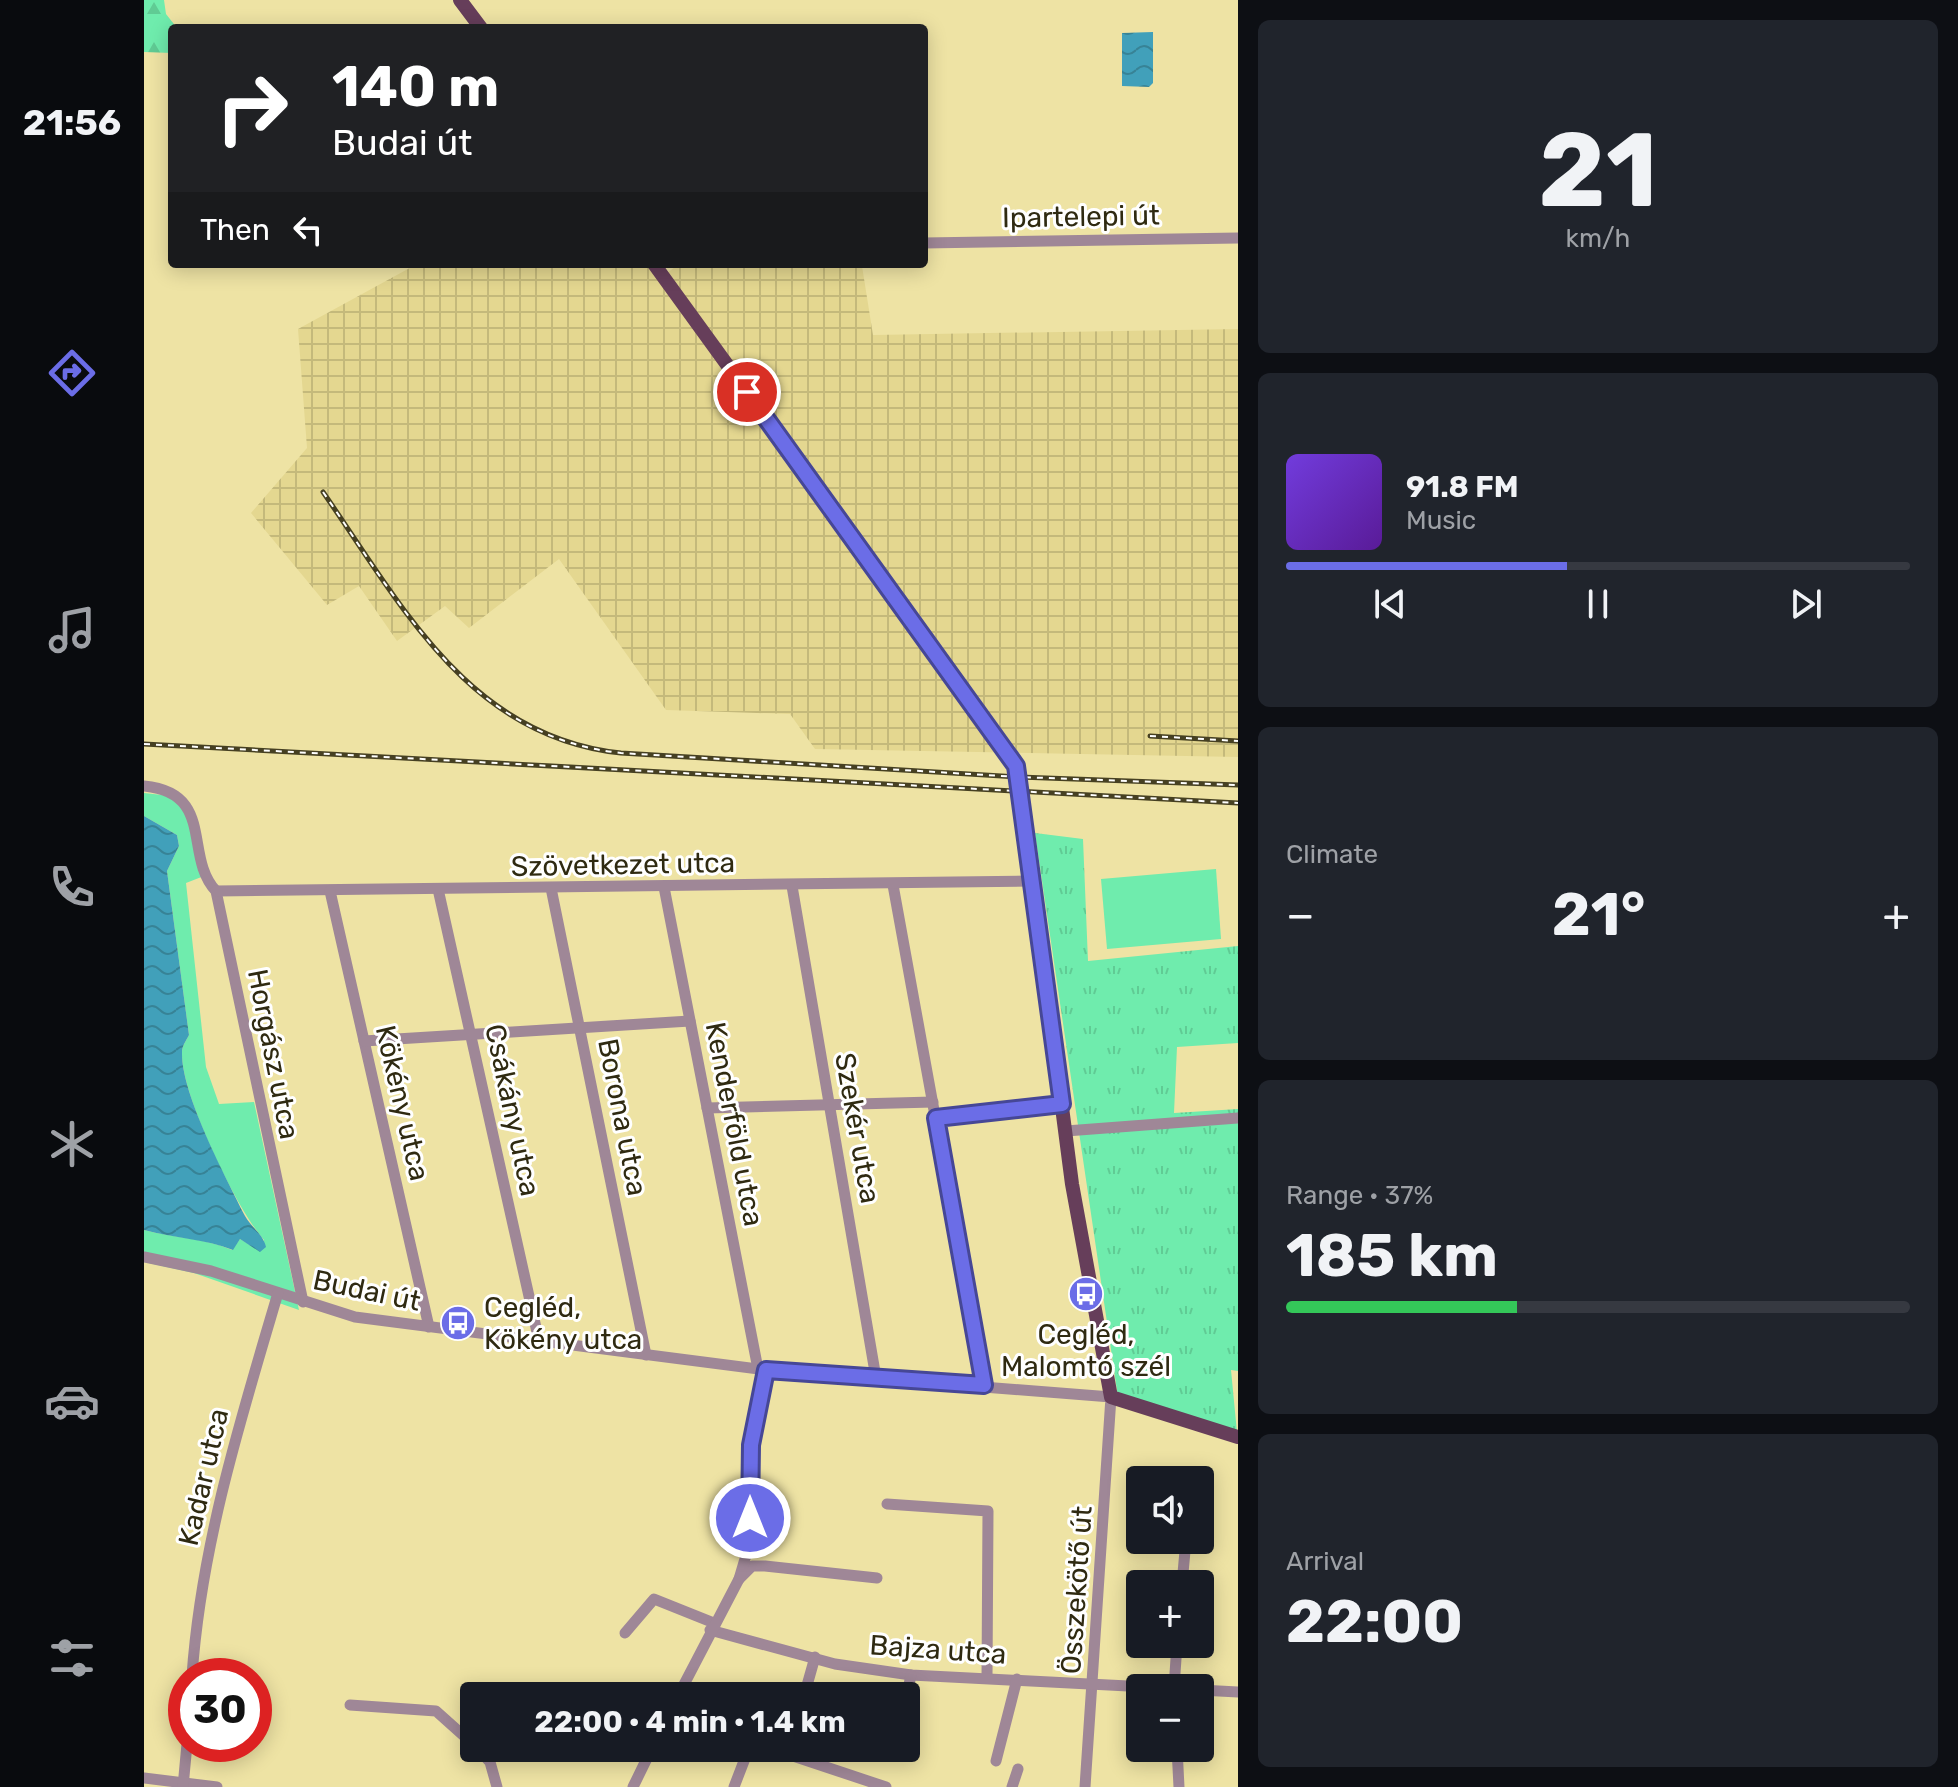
<!DOCTYPE html>
<meta charset="utf-8">
<style>
body{margin:0;font-family:Rubik,sans-serif;background:#20242c;color:#f1f3f6;height:100vh;display:flex;flex-direction:column;font-size:30px;white-space:nowrap}
*{box-sizing:border-box;margin:0}
p{font-size:26px;color:#9ea1a6}
.icon{flex:none;width:44px;height:44px;fill:none;stroke:currentColor;stroke-width:2;stroke-linecap:round;stroke-linejoin:round}
.map{position:relative;flex:1;overflow:hidden}
.drawer{display:flex;flex-direction:column;gap:20px;padding:20px;background:#0d0f14;width:720px}
.drawer>*{flex:none}
.top-card{position:absolute;left:24px;top:24px;width:760px;height:244px;border-radius:8px;box-shadow:0 4px 20px #0003;background:#202124;color:#fff;overflow:hidden}
.tools{position:absolute;left:982px;top:1466px;display:grid;gap:16px}
.tools a{display:grid;place-items:center;width:88px;height:88px;border-radius:8px;background:#171b24;box-shadow:0 4px 20px #0003;font-size:40px}
.speed{position:absolute;left:24px;top:1658px;display:flex;gap:16px;font-size:40px;font-weight:700;text-align:center}
.speed>*{display:grid;place-content:center;width:104px;height:104px;border-radius:50%;background:#171b24;box-shadow:0 4px 20px #0003;line-height:1}
.speed .limit{border:12px solid #d22;background:#fff;color:#111}
.pin{position:absolute;display:grid;place-items:center;width:68px;height:68px;color:#fff;margin:-34px;border:4px solid #fff;border-radius:50%;box-shadow:0 2px 8px #0007}
.me{position:absolute;width:88px;margin:-44px;rotate:0deg;stroke-linejoin:round;filter:drop-shadow(0 0 6px #0008)}
.turn{display:flex;align-items:center;gap:28px;height:168px;padding:0 32px;font-size:36px}
.turn .icon{width:104px;height:104px;stroke-width:2.5}
.turn b{display:block;font-size:56px;line-height:68px}
.then{display:flex;align-items:center;height:76px;padding:0 32px;background:#0003;gap:16px;font-size:30px}
.big{font-size:60px;font-weight:700;line-height:1.1}
.drawer .widget{flex:1;display:flex;flex-direction:column;justify-content:center;gap:12px;min-width:0;padding:0 28px;border-radius:12px;background:#20242c}
.drawer .dial{align-items:center;gap:0}
.dial b{font-size:104px;line-height:1}
.song{display:flex;align-items:center;gap:24px}
.cover{width:96px;height:96px;border-radius:12px;background:linear-gradient(135deg,hsl(260 70% 55%),hsl(270 70% 35%))}
.played{height:8px;border-radius:4px;background:linear-gradient(90deg,#6b6de7 45%,#363941 45%)}
.keys{display:flex;justify-content:space-around;direction:ltr}
.heat{display:flex;justify-content:space-between;align-items:center;font-size:44px;direction:ltr}
.charge{height:12px;border-radius:6px;background:linear-gradient(90deg,#34c759 37%,#363941 0)}
.trip{position:absolute;left:316px;top:1682px;width:460px;height:80px;border-radius:8px;background:#171b24;box-shadow:0 4px 20px #0003;font-weight:700;line-height:80px;text-align:center}
main{display:flex;flex:1;min-height:0}
.dock{display:flex;flex-direction:column;width:144px;justify-content:space-around;align-items:center;background:#090b0e;color:#9ea1a6}
.dock .icon{width:56px;height:56px}
.dock .on{color:#6b6de7}
.dock b{font-size:36px;color:#f1f3f6}
.map>svg:first-child{display:block}
</style>
<main>
<nav class="dock">
<b>21:56</b>
<svg class="icon on" aria-label="directions" viewBox="0 0 24 24"><path d="M12 3l9 9-9 9-9-9zM9 14v-3h6M13 9l2 2-2 2"/></svg>
<svg class="icon" aria-label="music" viewBox="0 0 24 24"><path d="M9 18V5l10-2v13"/><circle cx="6" cy="18" r="3"/><circle cx="16" cy="16" r="3"/></svg>
<svg class="icon" aria-label="phone" viewBox="0 0 24 24"><path d="M5 4h4l2 5-3 2q2 4 5 5l2-3 5 2v4C11 20 4 13 5 4z"/></svg>
<svg class="icon" aria-label="climate" viewBox="0 0 24 24"><path d="M12 3v18M4 7l16 10M4 17L20 7"/></svg>
<svg class="icon" aria-label="car" viewBox="0 0 24 24"><path d="M5 17H2v-5l4-1 3-4h7l3 4 3 1v5h-3M9 17h6M6 11h13"/><circle cx="7" cy="17" r="2"/><circle cx="17" cy="17" r="2"/></svg>
<svg class="icon" aria-label="filters" viewBox="0 0 24 24"><path d="M4 7h16M4 17h16"/><circle cx="9" cy="7" r="2"/><circle cx="15" cy="17" r="2"/></svg>
</nav>
<div class="map">
<svg width="1094" height="1787" viewBox="0 0 1094 1787">
<defs>
<pattern id="industrial-grid" width="8" height="8" patternUnits="userSpaceOnUse" patternTransform="scale(2)"><rect width="8" height="8" fill="#e4d790"/><path d="M0 4h8M4 0v8" fill="none" stroke="#c4b97b"/></pattern>
<pattern id="grass-tufts" width="24" height="20" patternUnits="userSpaceOnUse" patternTransform="scale(2)"><rect width="24" height="20" fill="#6fecad"/><path d="M3 7l-1-3M5 7V3M7 7l1-3M15 17l-1-3M17 17v-4M19 17l1-3" fill="none" stroke="#60cb94"/></pattern>
<pattern id="forest-firs" width="22" height="20" patternUnits="userSpaceOnUse" patternTransform="scale(2)"><rect width="22" height="20" fill="#6fecad"/><path d="M5 1l3.5 6h-7zM16 11l3.5 6h-7z" fill="#60cb94"/></pattern>
<pattern id="water-waves" width="16" height="10" patternUnits="userSpaceOnUse" patternTransform="scale(2)"><rect width="16" height="10" fill="#41a0ba"/><path d="M0 5q4-4 8 0t8 0" fill="none" stroke="#378396"/></pattern>
</defs>
<rect width="100%" height="100%" fill="#eee3a4"/>
<path fill="url(#industrial-grid)" d="M273 264H504L515 279 535 264 718 266 729 335 1094 329V757L671 749 646 714 522 710 415 559 325 628 301 606 253 641 215 586 183 605 107 513 163 448 154 329Z"/>
<path fill="url(#grass-tufts)" d="M891 833 939 839 944 961 1094 946V1043L1033 1047 1030 1113 1094 1109V1371L1087 1370 1094 1443 975 1404Z"/>
<path fill="url(#forest-firs)" d="M0 0H20L22 14 33 28H28V53L0 52Z"/>
<g fill="#6fecad">
<path d="M0 793 27 796 48 819 60 876 42 883 62 1067 75 1104 110 1102 155 1310 50 1273 0 1262V1230C30 1238 61 1238 88 1250L96 1239 116 1251 120 1240C93 1209 36 1093 38 1052 38 1046 42 1041 45 1035L23 871 35 846 33 835 0 816Z"/>
<path d="M1072 869 1077 939 963 949 957 879Z"/>
</g>
<g fill="url(#water-waves)">
<path d="M1009 32V83L1005 87 978 86V33Z"/>
<path d="M0 816 33 835 35 846 23 871 45 1035C42 1041 38 1046 38 1052 37 1094 82 1177 101 1216 107 1227 119 1234 122 1247L116 1252 96 1239 89 1250C61 1239 30 1238 0 1230Z"/>
</g>
<g fill="none" stroke-linecap="round" stroke-linejoin="round">
<g stroke="#9f8797" stroke-width="11">
<path d="M780 243 1094 238"/>
<path d="M0 786C72 793 39 856 72 891L159 1302"/>
<path d="M749 885 840 1385"/>
<path d="M648 886 732 1378"/>
<path d="M520 887 614 1369"/>
<path d="M407 888 502 1355"/>
<path d="M294 889 395 1341"/>
<path d="M72 891 886 881"/>
<path d="M186 891 285 1327"/>
<path d="M220 1041 546 1021"/>
<path d="M563 1108 789 1102"/>
<path d="M792 1118 918 1104"/>
<path d="M922 1131 1094 1118"/>
<path d="M0 1257 67 1271 211 1317 622 1370 967 1397 941 1787"/>
<path d="M743 1504 844 1511 843 1678"/>
<path d="M595 1579 608 1566H621L733 1578"/>
<path d="M1038 1584 1042 1540"/>
<path d="M566 1630 691 1664 767 1675 1023 1688"/>
<path d="M481 1633 510 1599 570 1623"/>
<path d="M48 1676C57 1545 97 1418 134 1293"/>
<path d="M1030 1688 1033 1644"/>
<path d="M1056 1690 1094 1692"/>
<path d="M534 1696 595 1579 606 1542 607 1445 622 1370"/>
<path d="M660 1696 671 1657"/>
<path d="M762 1699 767 1675"/>
<path d="M206 1705 292 1711 330 1745"/>
<path d="M333 1748 346 1762 353 1787"/>
<path d="M625 1748 742 1787"/>
<path d="M1033 1748 1035 1787"/>
<path d="M852 1761 873 1679"/>
<path d="M0 1778 73 1787"/>
<path d="M39 1787 43 1744"/>
<path d="M489 1787 508 1748"/>
<path d="M590 1787 605 1748"/>
<path d="M868 1787 874 1769"/>
</g>
<g stroke="#663e5a" stroke-width="14">
<path d="M316 0 337 28"/>
<path d="M510 264 869 759 875 777 928 1184 967 1397 1094 1437"/>
</g>
<g stroke="#464022" stroke-width="5">
<g id="rail">
<path d="M179 492C258 606 325 737 477 753L875 777 1094 785"/>
<path d="M1006 736 1094 741"/>
<path d="M0 744 1094 803"/>
</g>
</g>
<use href="#rail" stroke="#fff" stroke-width="2" stroke-dasharray="6" stroke-linecap="butt"/>
</g>
<g fill="none" stroke-linecap="round" stroke-linejoin="round">
<g stroke="#464796" stroke-width="20">
<path id="route" d="M603 392 872 766 918 1104 792 1118 840 1385 622 1370 607 1445 606 1518"/>
</g>
<use href="#route" stroke="#6b6de7" stroke-width="14"/>
</g>
<defs>
<g id="bus-disc" transform="scale(1.8)"><circle r="9.5" fill="#6b6de7" stroke="#fff"/><path d="M-5-6H5V4H4V6H2V4H-2V6H-4V4H-5ZM-3.5-4V0h7V-4ZM-3.5 1.2v1.5H-2V1.2ZM2 1.2v1.5H3.5V1.2Z" fill="#fff"/></g>
</defs>
<g fill-rule="evenodd">
<use href="#bus-disc" x="942" y="1294"/>
<use href="#bus-disc" x="314" y="1323"/>
</g>
<g text-anchor="middle" stroke-width="6" stroke-linejoin="round" paint-order="stroke">
<g font-size="28" fill="#2f2a11" stroke="#fff">
<text transform="translate(937 216) rotate(-1)" y="10">Ipartelepi út</text>
<text transform="translate(479 864) rotate(-1)" y="10">Szövetkezet utca</text>
<text transform="translate(130 1054) rotate(79)" y="10">Horgász utca</text>
<text transform="translate(259 1103) rotate(77)" y="10">Kökény utca</text>
<text transform="translate(369 1110) rotate(78)" y="10">Csákány utca</text>
<text transform="translate(479 1117) rotate(79)" y="10">Borona utca</text>
<text transform="translate(591 1124) rotate(79)" y="10">Kenderföld utca</text>
<text transform="translate(714 1128) rotate(80)" y="10">Szekér utca</text>
<text transform="translate(223 1290) rotate(12)" y="10">Budai út</text>
<text transform="translate(59 1477) rotate(-77)" y="10">Kadar utca</text>
<text transform="translate(932 1590) rotate(-86)" y="10">Összekötő út</text>
<text transform="translate(794 1649) rotate(4)" y="10">Bajza utca</text>
</g>
<g font-size="28" fill="#2f2a11" stroke="#fff" text-anchor="start">
<text x="340" y="1317">Cegléd,<tspan x="340" dy="32">Kökény utca</tspan></text>
<text x="942" y="1344" text-anchor="middle">Cegléd,<tspan x="942" dy="32">Malomtó szél</tspan></text>
</g>
</g>
</svg>
<div class="tools">
<a><svg class="icon" aria-label="sound" viewBox="0 0 24 24"><path d="M4 9h4l5-4v14l-5-4H4zM17 9q2 3 0 6"/></svg></a>
<a>+</a>
<a>−</a>
</div>
<div class="speed"><div class="limit">30</div></div>
<div class="pin" style="left:603px;top:392px;background:#d93025"><svg class="icon" aria-label="arrive" viewBox="0 0 24 24"><path d="M6 21V4h12l-3 4 3 4H6"/></svg></div>
<svg class="me" style="left:606px;top:1518px" viewBox="-20 -20 40 40"><circle r="17" fill="#6b6de7" stroke="#fff" stroke-width="3"/><path d="M0-11L8 9 0 5-8 9z" fill="#fff"/></svg>
<div class="trip">22:00 · 4 min · 1.4 km</div>
<div class="top-card">
<div class="turn"><svg class="icon" aria-label="right" viewBox="0 0 24 24"><path d="M7 20v-9h11M14 6l5 5-5 5"/></svg><div><b>140 m</b>Budai út</div></div>
<div class="then">Then<svg class="icon" aria-label="left" viewBox="0 0 24 24"><path d="M17 20v-9H6M10 6l-5 5 5 5"/></svg></div>
</div>
</div>
<section class="drawer">
<div class="widget dial"><b>21</b><p>km/h</p></div>
<div class="widget">
<div class="song"><i class="cover"></i><div><b>91.8 FM</b><p>Music</p></div></div>
<div class="played"></div>
<div class="keys"><svg class="icon" aria-label="previous" viewBox="0 0 24 24"><path d="M18 5L8 12l10 7zM5 5v14"/></svg><svg class="icon" aria-label="pause" viewBox="0 0 24 24"><path d="M8 5v14M16 5v14"/></svg><svg class="icon" aria-label="next" viewBox="0 0 24 24"><path d="M6 5l10 7-10 7zM19 5v14"/></svg></div>
</div>
<div class="widget"><p>Climate</p>
<div class="heat"><a>−</a><b class="big">21°</b><a>+</a></div>
</div>
<div class="widget"><p>Range · 37%</p><b class="big">185 km</b><div class="charge"></div></div>
<div class="widget"><p>Arrival</p><b class="big">22:00</b></div>
</section>
</main>
